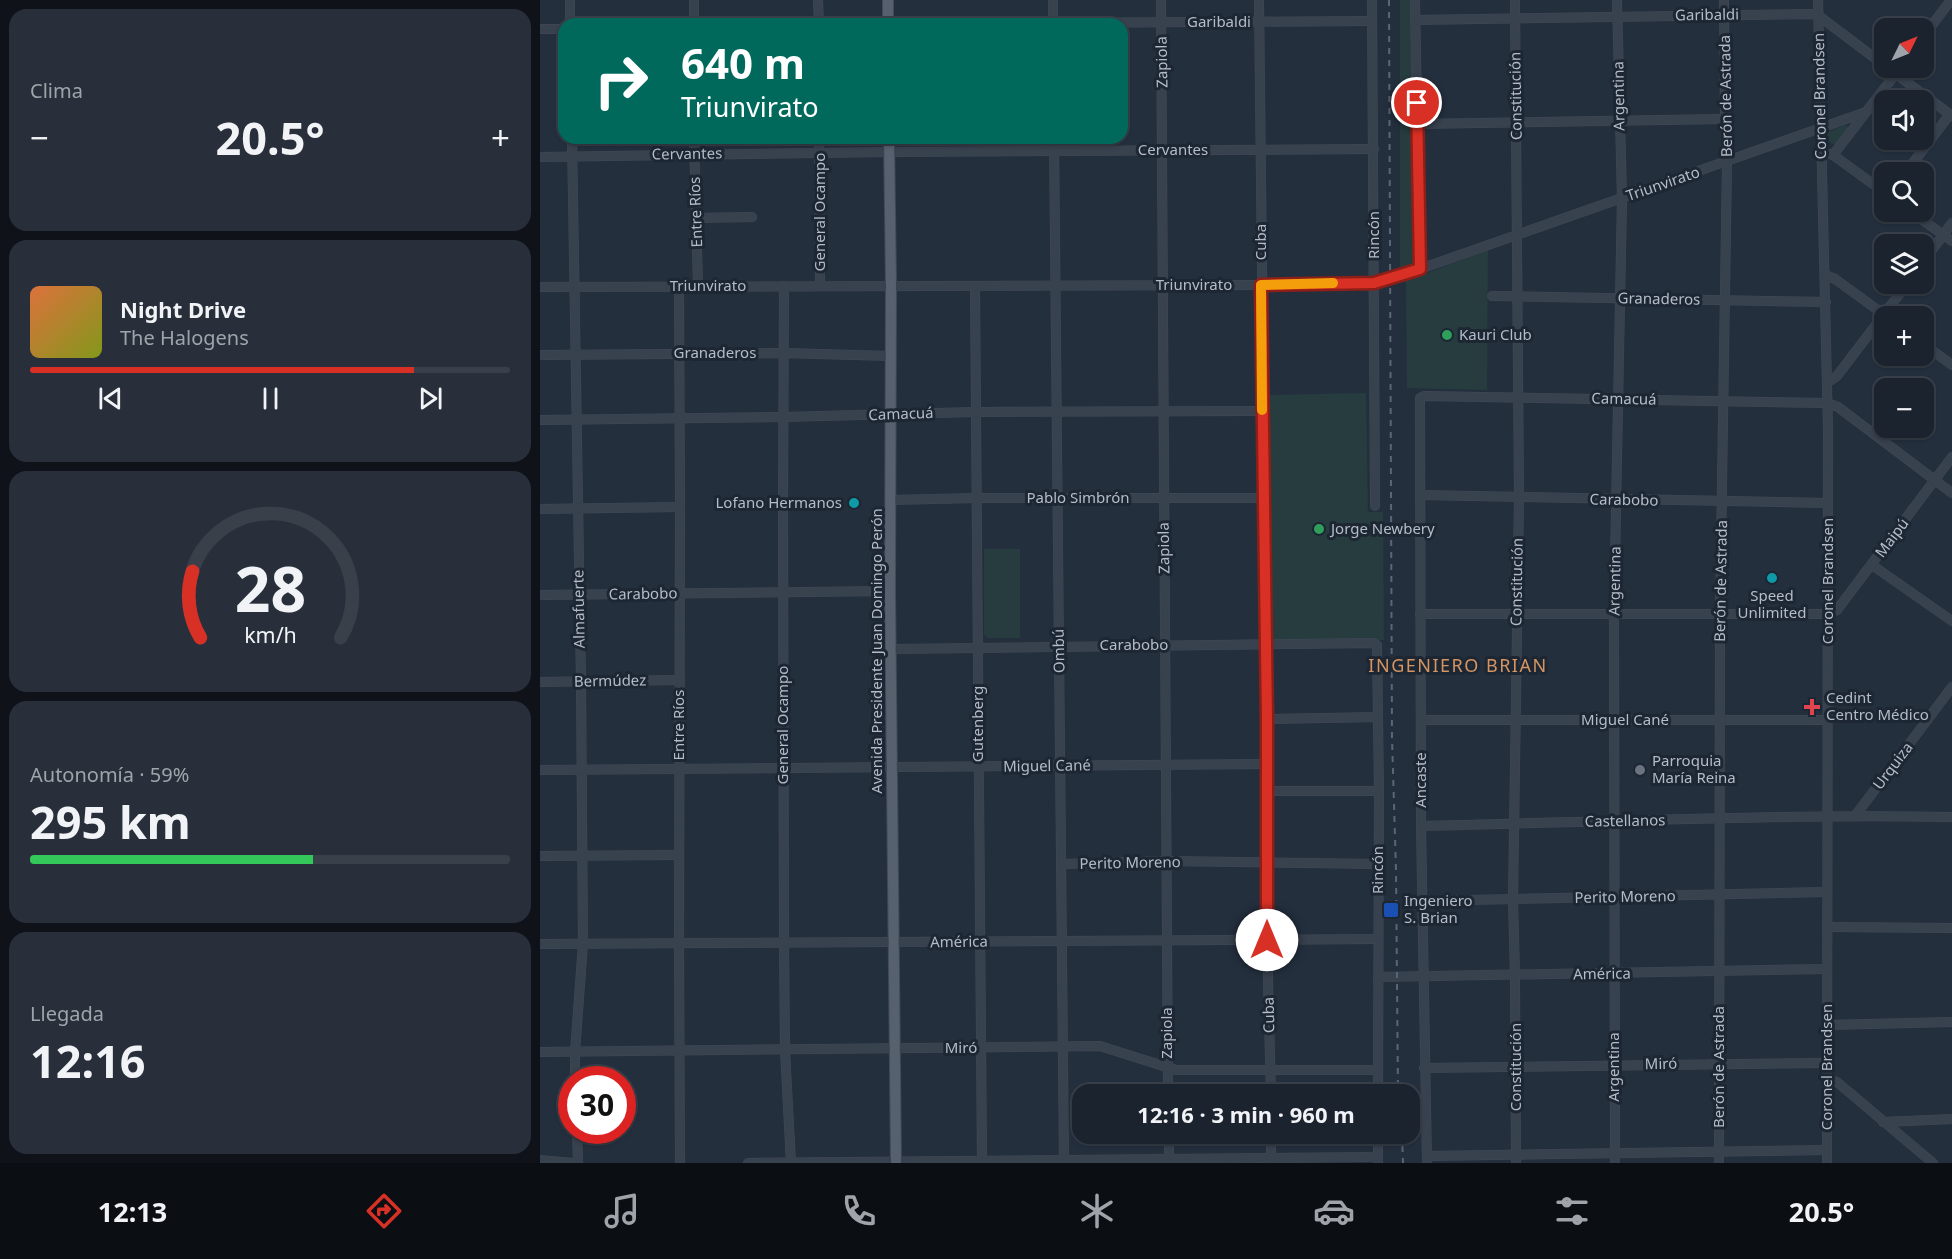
<!DOCTYPE html>
<html lang="es">
<meta charset="utf-8">
<style>
body{margin:0;font-family:"Noto Sans",sans-serif;background:#282f3a;color:#f1f3f6;height:100vh;display:flex;flex-direction:column;font-size:22px;white-space:nowrap}
*{box-sizing:border-box;margin:0}
p{font-size:20px;color:#a0a4aa}
.icon{flex:none;width:33px;height:33px;fill:none;stroke:currentColor;stroke-width:2;stroke-linecap:round;stroke-linejoin:round}
.map{position:relative;flex:1;overflow:hidden}
.side{display:flex;flex-direction:column;gap:9px;padding:9px;background:#0f1319;width:540px}
.side>*{flex:none}
.banner{position:absolute;left:18px;top:18px;width:570px;height:126px;border-radius:18px;box-shadow:0 2px 4px #0004,0 0 0 2px #39404a;background:#00695c;color:#fff;overflow:hidden}
.needle{width:39px;rotate:47deg}
.buttons{position:absolute;left:1334px;top:18px;display:grid;gap:12px}
.buttons a{display:grid;place-items:center;width:60px;height:60px;border-radius:12px;background:#1b232e;box-shadow:0 2px 4px #0004,0 0 0 2px #39404a;font-size:30px}
.speed{position:absolute;left:18px;top:1066px;display:flex;gap:12px;font-size:30px;font-weight:700;text-align:center}
.speed>*{display:grid;place-content:center;width:78px;height:78px;border-radius:50%;background:#1b232e;box-shadow:0 2px 4px #0004,0 0 0 2px #39404a;line-height:1}
.speed .limit{border:9px solid #d22;background:#fff;color:#111}
.pin{position:absolute;display:grid;place-items:center;width:51px;height:51px;color:#fff;margin:-26px;border:3px solid #fff;border-radius:50%;box-shadow:0 2px 6px #0007}
.me{position:absolute;width:66px;margin:-33px;rotate:0deg;stroke-linejoin:round;filter:drop-shadow(0 0 4px #0008)}
.turn{display:flex;align-items:center;gap:21px;height:126px;padding:0 24px;font-size:27px}
.turn .icon{width:78px;height:78px;stroke-width:2.5}
.turn b{display:block;font-size:42px;line-height:51px}
.big{font-size:45px;font-weight:700;line-height:1.1}
.side .card{flex:1;display:flex;flex-direction:column;justify-content:center;gap:9px;min-width:0;padding:0 21px;border-radius:18px;background:#282f3a}
.side .dial{align-items:center;gap:0}
.dial svg{height:156px;overflow:visible;fill:none;stroke:#39404a;stroke-width:7;stroke-linecap:round;text-anchor:middle}
.dial text{fill:#f1f3f6;stroke:none}
.song{display:flex;align-items:center;gap:18px}
.cover{width:72px;height:72px;border-radius:9px;background:linear-gradient(135deg,hsl(20 70% 55%),hsl(70 70% 35%))}
.played{height:6px;border-radius:3px;background:linear-gradient(90deg,#d93025 80%,#39404a 80%)}
.keys{display:flex;justify-content:space-around;direction:ltr}
.heat{display:flex;justify-content:space-between;align-items:center;font-size:33px;direction:ltr}
.charge{height:9px;border-radius:4px;background:linear-gradient(90deg,#34c759 59%,#39404a 0)}
.trip{position:absolute;left:532px;top:1084px;width:348px;height:60px;border-radius:18px;background:#1b232e;box-shadow:0 2px 4px #0004,0 0 0 2px #39404a;font-weight:700;line-height:60px;text-align:center}
.dock{display:flex;height:96px;justify-content:space-around;align-items:center;background:#0b0e12;color:#a0a4aa}
.dock .icon{width:42px;height:42px}
.dock .active{color:#d93025}
.dock b{font-size:27px;color:#f1f3f6}
main{display:flex;flex:1;min-height:0}
.map>svg:first-child{display:block}
</style>
<main>
<section class="side">
<div class="card"><p>Clima</p>
<div class="heat"><a>−</a><b class="big">20.5°</b><a>+</a></div>
</div>
<div class="card">
<div class="song"><i class="cover"></i><div><b>Night Drive</b><p>The Halogens</p></div></div>
<div class="played"></div>
<div class="keys"><svg class="icon" aria-label="previous" viewBox="0 0 24 24"><path d="M18 5L8 12l10 7zM5 5v14"/></svg><svg class="icon" aria-label="pause" viewBox="0 0 24 24"><path d="M8 5v14M16 5v14"/></svg><svg class="icon" aria-label="next" viewBox="0 0 24 24"><path d="M6 5l10 7-10 7zM19 5v14"/></svg></div>
</div>
<div class="card dial"><svg viewBox="0 0 100 80">
<path d="M14 69A42 42 0 1 1 86 69"/>
<path d="M14 69A42 42 0 0 1 10 35" stroke="#d93025"/>
<text x="50" y="56" font-size="32" font-weight="700">28</text>
<text x="50" y="72" font-size="11">km/h</text>
</svg></div>
<div class="card"><p>Autonomía · 59%</p><b class="big">295 km</b><div class="charge"></div></div>
<div class="card"><p>Llegada</p><b class="big">12:16</b></div>
</section>
<div class="map">
<svg width="1412" height="1163" viewBox="0 0 1412 1163">
<rect width="100%" height="100%" fill="#242f3e"/>
<g fill="#263c3f">
<path d="M860 0H873L878 267 860 272Z"/>
<path d="M1306 125 1309 128 1296 145C1272 136 1294 129 1306 125Z"/>
<path d="M948 250 947 390 867 388 866 281Z"/>
<path d="M826 393 828 512H843L844 640 730 641 727 395Z"/>
<path d="M444 549H480V638H447L444 634Z"/>
</g>
<g fill="none" stroke-linecap="round" stroke-linejoin="round">
<g stroke="#414a57" stroke-width="10">
<g id="minor">
<path d="M30 0V24"/>
<path d="M154 0V24"/>
<path d="M278 0 279 24"/>
<path d="M513 0V24"/>
<path d="M621 0 628 1095"/>
<path d="M719 0 727 719V940L731 1095"/>
<path d="M832 0 835 506"/>
<path d="M875 0 880 269"/>
<path d="M975 0 979 497 973 900 975 976 976 1163"/>
<path d="M1278 0 1288 429 1287 1163"/>
<path d="M875 20 1272 14 1279 16 1344 65"/>
<path d="M345 24 832 21"/>
<path d="M0 29H24"/>
<path d="M1383 37 1411 0"/>
<path d="M1348 68 1412 116"/>
<path d="M878 124 1185 119"/>
<path d="M32 138 41 681 43 944 35 1052V1080"/>
<path d="M154 138 158 286"/>
<path d="M279 138 280 286"/>
<path d="M514 138 524 1163"/>
<path d="M1290 154 1293 155 1344 192"/>
<path d="M1293 155 1360 68"/>
<path d="M0 157 349 152 834 149"/>
<path d="M1366 172 1410 114"/>
<path d="M1371 212 1412 241"/>
<path d="M156 218 212 217"/>
<path d="M1383 262 1412 223"/>
<path d="M1285 275 1295 279 1346 316"/>
<path d="M244 286 243 505 244 942 245 1050 251 1163"/>
<path d="M435 286 442 1163"/>
<path d="M0 287 721 285 834 283 880 269 1326 112"/>
<path d="M139 287C142 579 137 871 140 1163"/>
<path d="M952 296 1286 302"/>
<path d="M1383 344 1412 365"/>
<path d="M0 355 244 353 350 356"/>
<path d="M1287 383 1297 376 1367 284"/>
<path d="M0 420 243 417 435 412 722 411"/>
<path d="M880 495 1288 503"/>
<path d="M351 500 436 498H724"/>
<path d="M243 505H285"/>
<path d="M0 509 140 507"/>
<path d="M1332 565 1412 621"/>
<path d="M0 595 350 591"/>
<path d="M880 614H1288L1297 610 1412 457"/>
<path d="M352 649 833 643 837 645 839 791 838 1095"/>
<path d="M0 682 140 680"/>
<path d="M727 719 838 717"/>
<path d="M882 720H1288"/>
<path d="M0 770 726 764"/>
<path d="M727 791H839"/>
<path d="M1315 816 1412 687"/>
<path d="M881 826C1058 822 1235 814 1412 817"/>
<path d="M0 856 138 855"/>
<path d="M522 864 627 861 837 864"/>
<path d="M882 901 1287 892"/>
<path d="M1287 927 1412 928"/>
<path d="M0 944 838 939"/>
<path d="M838 977 1287 969"/>
<path d="M1287 1025 1412 1022"/>
<path d="M0 1052 560 1046 636 1070H838"/>
<path d="M884 1068 1287 1063"/>
<path d="M1287 1079 1297 1082 1393 1163"/>
<path d="M1343 1122 1412 1119"/>
<path d="M37 1131 38 1163"/>
<path d="M629 1134V1163"/>
<path d="M731 1134V1162"/>
<path d="M838 1134V1163"/>
<path d="M887 1156 1287 1150"/>
<path d="M0 1160 33 1163"/>
<path d="M208 1163 838 1157"/>
<path d="M887 1163 881 826 880 398 884 396 1287 403 1298 407 1412 493"/>
<path d="M1075 1163 1074 614 1082 198 1077 0"/>
<path d="M1179 1163 1180 613 1187 162 1185 119 1184 0"/>
</g>
</g>
<g stroke="#414a57" stroke-width="12">
<g id="major">
<path d="M348 24V0"/>
<path d="M349 138 351 286 350 591 356 1163"/>
</g>
</g>
<use href="#minor" stroke="#38414e" stroke-width="9"/>
<use href="#major" stroke="#56606e" stroke-width="10"/>
<g stroke="#5a6575" stroke-width="2" stroke-dasharray="6 6" stroke-linecap="butt">
<path d="M849 0 852 738 856 870 858 1095"/>
<path d="M862 1134 863 1163"/>
</g>
</g>
<g fill="none" stroke-linecap="round" stroke-linejoin="round">
<g stroke="#8d1f18" stroke-width="15">
<path id="route" d="M727 940V719L721 285 834 283 880 269 877 103"/>
</g>
<use href="#route" stroke="#d93025" stroke-width="10"/>
<path stroke="#f59e0b" stroke-width="10" d="M722 410 721 285 793 283"/>
</g>
<g fill="#2e9e5b" stroke="#1d2633" stroke-width="2">
<circle cx="907" cy="335" r="6"/>
<circle cx="779" cy="529" r="6"/>
</g>
<g fill="#0f9aa8" stroke="#1d2633" stroke-width="2">
<circle cx="314" cy="503" r="6"/>
<circle cx="1232" cy="578" r="6"/>
</g>
<path fill="#e0444e" stroke="#1d2633" stroke-width="2" d="M1269 698h6v6h6v6h-6v6h-6v-6h-6v-6h6z"/>
<circle fill="#6b7280" stroke="#1d2633" stroke-width="2" cx="1100" cy="770" r="6"/>
<rect fill="#1a4fb4" stroke="#1d2633" stroke-width="2" x="843" y="902" width="16" height="16" rx="3"/>
<g text-anchor="middle" stroke-width="6" stroke-linejoin="round" paint-order="stroke">
<g font-size="15" fill="#b4bcc9" stroke="#1d2633">
<text transform="translate(1167 15) rotate(-1)" y="5">Garibaldi</text>
<text x="679" y="27">Garibaldi</text>
<text transform="translate(622 62) rotate(-91)" y="5">Zapiola</text>
<text transform="translate(976 96) rotate(-91)" y="5">Constitución</text>
<text transform="translate(1079 96) rotate(-91)" y="5">Argentina</text>
<text transform="translate(1186 96) rotate(-91)" y="5">Berón de Astrada</text>
<text transform="translate(1280 96) rotate(-91)" y="5">Coronel Brandsen</text>
<text x="633" y="155">Cervantes</text>
<text transform="translate(147 154) rotate(-1)" y="5">Cervantes</text>
<text transform="translate(1123 184) rotate(-19)" y="5">Triunvirato</text>
<text transform="translate(156 212) rotate(-92)" y="5">Entre Ríos</text>
<text transform="translate(280 212) rotate(-90)" y="5">General Ocampo</text>
<text transform="translate(834 235) rotate(-90)" y="5">Rincón</text>
<text transform="translate(721 242) rotate(-90)" y="5">Cuba</text>
<text x="654" y="290">Triunvirato</text>
<text x="168" y="291">Triunvirato</text>
<text transform="translate(1119 299) rotate(1)" y="5">Granaderos</text>
<text x="175" y="358">Granaderos</text>
<text transform="translate(1084 399) rotate(1)" y="5">Camacuá</text>
<text transform="translate(361 414) rotate(-2)" y="5">Camacuá</text>
<text x="538" y="503">Pablo Simbrón</text>
<text transform="translate(1084 500) rotate(1)" y="5">Carabobo</text>
<text transform="translate(1352 538) rotate(-53)" y="5">Maipú</text>
<text transform="translate(624 548) rotate(-91)" y="5">Zapiola</text>
<text transform="translate(1075 581) rotate(-89)" y="5">Argentina</text>
<text transform="translate(1181 581) rotate(-89)" y="5">Berón de Astrada</text>
<text transform="translate(1288 581) rotate(-90)" y="5">Coronel Brandsen</text>
<text transform="translate(977 582) rotate(-89)" y="5">Constitución</text>
<text transform="translate(103 594) rotate(-1)" y="5">Carabobo</text>
<text transform="translate(39 609) rotate(-91)" y="5">Almafuerte</text>
<text x="594" y="650">Carabobo</text>
<text transform="translate(337 651) rotate(-90)" y="5">Avenida Presidente Juan Domingo Perón</text>
<text transform="translate(519 651) rotate(-91)" y="5">Ombú</text>
<text transform="translate(70 681) rotate(-1)" y="5">Bermúdez</text>
<text x="1085" y="725">Miguel Cané</text>
<text transform="translate(438 724) rotate(-90)" y="5">Gutenberg</text>
<text transform="translate(139 725) rotate(-90)" y="5">Entre Ríos</text>
<text transform="translate(243 725) rotate(-90)" y="5">General Ocampo</text>
<text transform="translate(507 766) rotate(-1)" y="5">Miguel Cané</text>
<text transform="translate(1353 766) rotate(-53)" y="5">Urquiza</text>
<text transform="translate(881 780) rotate(-90)" y="5">Ancaste</text>
<text transform="translate(1085 821) rotate(-1)" y="5">Castellanos</text>
<text transform="translate(590 863) rotate(-1)" y="5">Perito Moreno</text>
<text transform="translate(838 870) rotate(-90)" y="5">Rincón</text>
<text transform="translate(1085 897) rotate(-1)" y="5">Perito Moreno</text>
<text transform="translate(419 942) rotate(-1)" y="5">América</text>
<text transform="translate(1062 974) rotate(-1)" y="5">América</text>
<text transform="translate(729 1015) rotate(-91)" y="5">Cuba</text>
<text transform="translate(627 1033) rotate(-90)" y="5">Zapiola</text>
<text x="421" y="1053">Miró</text>
<text transform="translate(1121 1064) rotate(-1)" y="5">Miró</text>
<text transform="translate(976 1067) rotate(-90)" y="5">Constitución</text>
<text transform="translate(1074 1067) rotate(-90)" y="5">Argentina</text>
<text transform="translate(1179 1067) rotate(-90)" y="5">Berón de Astrada</text>
<text transform="translate(1287 1067) rotate(-90)" y="5">Coronel Brandsen</text>
</g>
<g font-size="15" fill="#b4bcc9" stroke="#1d2633" text-anchor="start">
<text x="919" y="340">Kauri Club</text>
<text x="302" y="508" text-anchor="end">Lofano Hermanos</text>
<text x="791" y="534">Jorge Newbery</text>
<text x="1232" y="601" text-anchor="middle">Speed<tspan x="1232" dy="17">Unlimited</tspan></text>
<text x="1286" y="703">Cedint<tspan x="1286" dy="17">Centro Médico</tspan></text>
<text x="1112" y="766">Parroquia<tspan x="1112" dy="17">María Reina</tspan></text>
<text x="864" y="906">Ingeniero<tspan x="864" dy="17">S. Brian</tspan></text>
</g>
<g font-size="18" letter-spacing="1.5" fill="#d59563" stroke="#1d2633">
<text x="918" y="672">INGENIERO BRIAN</text>
</g>
</g>
</svg>
<div class="buttons">
<a><svg class="needle" viewBox="-14 -14 28 28"><path d="M0-13l5 13h-10z" fill="#e53935"/><path d="M0 13l5-13h-10z" fill="#a0a4aa"/></svg></a>
<a><svg class="icon" aria-label="sound" viewBox="0 0 24 24"><path d="M4 9h4l5-4v14l-5-4H4zM17 9q2 3 0 6"/></svg></a>
<a><svg class="icon" aria-label="search" viewBox="0 0 24 24"><circle cx="10" cy="10" r="6"/><path d="M15 15l6 6"/></svg></a>
<a><svg class="icon" aria-label="layers" viewBox="0 0 24 24"><path d="M12 4l9 5-9 5-9-5zM3 14l9 5 9-5"/></svg></a>
<a>+</a>
<a>−</a>
</div>
<div class="speed"><div class="limit">30</div></div>
<div class="pin" style="left:877px;top:103px;background:#d93025"><svg class="icon" aria-label="arrive" viewBox="0 0 24 24"><path d="M6 21V4h12l-3 4 3 4H6"/></svg></div>
<svg class="me" style="left:727px;top:940px" viewBox="-20 -20 40 40"><circle r="19" fill="#fff"/><path d="M0-13L10 11 0 6-10 11z" fill="#d93025"/></svg>
<div class="trip">12:16 · 3 min · 960 m</div>
<div class="banner">
<div class="turn"><svg class="icon" aria-label="right" viewBox="0 0 24 24"><path d="M7 20v-9h11M14 6l5 5-5 5"/></svg><div><b>640 m</b>Triunvirato</div></div>
</div>
</div>
</main>
<nav class="dock">
<b>12:13</b>
<svg class="icon active" aria-label="directions" viewBox="0 0 24 24"><path d="M12 3l9 9-9 9-9-9zM9 14v-3h6M13 9l2 2-2 2"/></svg>
<svg class="icon" aria-label="music" viewBox="0 0 24 24"><path d="M9 18V5l10-2v13"/><circle cx="6" cy="18" r="3"/><circle cx="16" cy="16" r="3"/></svg>
<svg class="icon" aria-label="phone" viewBox="0 0 24 24"><path d="M5 4h4l2 5-3 2q2 4 5 5l2-3 5 2v4C11 20 4 13 5 4z"/></svg>
<svg class="icon" aria-label="climate" viewBox="0 0 24 24"><path d="M12 3v18M4 7l16 10M4 17L20 7"/></svg>
<svg class="icon" aria-label="car" viewBox="0 0 24 24"><path d="M5 17H2v-5l4-1 3-4h7l3 4 3 1v5h-3M9 17h6M6 11h13"/><circle cx="7" cy="17" r="2"/><circle cx="17" cy="17" r="2"/></svg>
<svg class="icon" aria-label="filters" viewBox="0 0 24 24"><path d="M4 7h16M4 17h16"/><circle cx="9" cy="7" r="2"/><circle cx="15" cy="17" r="2"/></svg>
<b>20.5°</b>
</nav>
